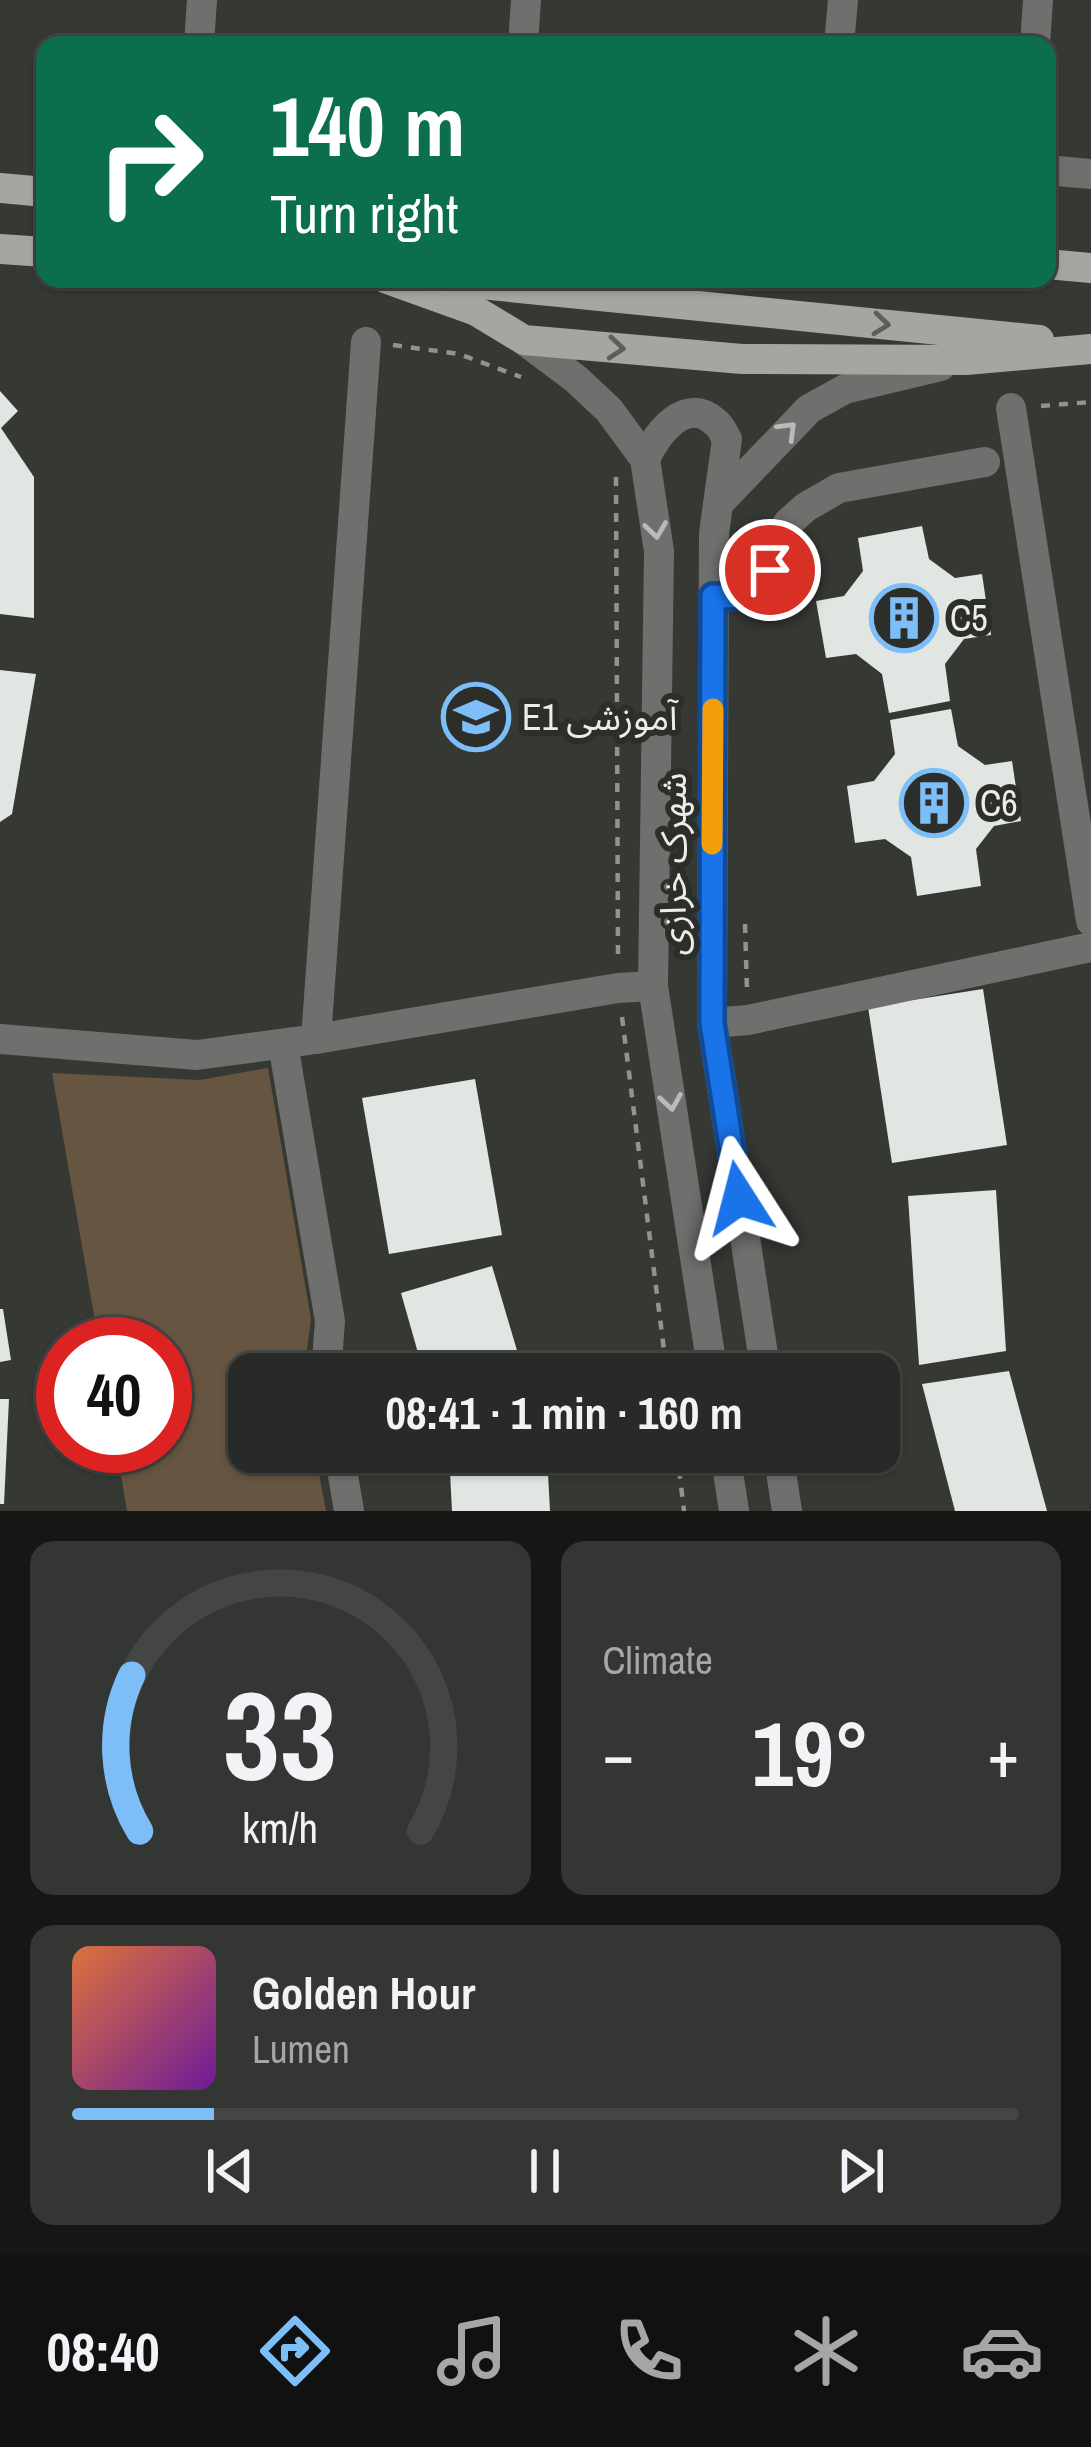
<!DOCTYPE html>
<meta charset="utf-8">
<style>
body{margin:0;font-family:"Archivo Narrow","Noto Sans Arabic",sans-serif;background:#343633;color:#f1f3f6;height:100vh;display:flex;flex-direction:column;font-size:45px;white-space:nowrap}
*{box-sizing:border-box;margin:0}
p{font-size:39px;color:#a5a7a7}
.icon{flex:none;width:66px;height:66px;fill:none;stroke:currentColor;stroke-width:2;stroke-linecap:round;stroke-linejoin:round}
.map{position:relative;height:1511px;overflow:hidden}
.drawer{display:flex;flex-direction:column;gap:30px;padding:30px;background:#161715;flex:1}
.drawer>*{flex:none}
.top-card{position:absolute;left:36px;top:36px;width:1020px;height:252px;border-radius:24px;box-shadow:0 3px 9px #0004,0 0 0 3px #444644;background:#0b6e4f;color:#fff;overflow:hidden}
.speed{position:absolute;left:36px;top:1317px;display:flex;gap:24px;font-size:60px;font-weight:700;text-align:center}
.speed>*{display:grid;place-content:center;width:156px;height:156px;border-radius:50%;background:#282a27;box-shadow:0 3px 9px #0004,0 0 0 3px #444644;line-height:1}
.speed .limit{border:18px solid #d22;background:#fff;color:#111}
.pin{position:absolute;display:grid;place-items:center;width:102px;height:102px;color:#fff;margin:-51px;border:6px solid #fff;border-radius:50%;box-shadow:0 3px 12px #0007}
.me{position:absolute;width:132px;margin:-66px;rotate:351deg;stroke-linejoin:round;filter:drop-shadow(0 0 9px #0008)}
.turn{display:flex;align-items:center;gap:42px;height:252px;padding:0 36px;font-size:54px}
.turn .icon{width:156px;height:156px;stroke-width:2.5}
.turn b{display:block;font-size:84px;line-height:102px}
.big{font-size:90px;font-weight:700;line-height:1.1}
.drawer .tile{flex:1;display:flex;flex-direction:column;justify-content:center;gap:18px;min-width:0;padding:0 42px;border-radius:24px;background:#343633}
.drawer .dial{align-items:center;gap:0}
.dial svg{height:312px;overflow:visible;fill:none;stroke:#444644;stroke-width:7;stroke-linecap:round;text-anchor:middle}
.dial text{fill:#f1f3f6;stroke:none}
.song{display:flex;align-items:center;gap:36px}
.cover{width:144px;height:144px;border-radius:18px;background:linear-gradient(135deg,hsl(20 70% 55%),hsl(280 70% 35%))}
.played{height:12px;border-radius:6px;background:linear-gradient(90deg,#7dbef9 15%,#444644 15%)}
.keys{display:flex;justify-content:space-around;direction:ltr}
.heat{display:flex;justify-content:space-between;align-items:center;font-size:66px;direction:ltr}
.drawer .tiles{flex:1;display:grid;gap:30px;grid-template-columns:1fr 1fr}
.tile:last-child{grid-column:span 2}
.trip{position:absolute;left:228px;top:1353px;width:672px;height:120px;border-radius:24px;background:#282a27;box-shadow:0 3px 9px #0004,0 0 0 3px #444644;font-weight:700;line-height:120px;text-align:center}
.tab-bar{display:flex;height:192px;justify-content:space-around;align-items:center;background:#101110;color:#a5a7a7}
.tab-bar .icon{width:84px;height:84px}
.tab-bar .selected{color:#7dbef9}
.tab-bar b{font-size:54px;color:#f1f3f6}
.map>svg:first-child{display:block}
</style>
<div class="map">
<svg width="1091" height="1511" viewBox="0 0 1091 1511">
<rect width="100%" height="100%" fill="#363834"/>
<path fill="#665540" d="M268 1068 311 1319 304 1374H249V1452H315L326 1511H127L116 1446H165V1344H99L52 1073 200 1080Z"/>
<g fill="#e1e6e2">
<path d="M0 391 18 411 1 428 34 477V618L0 614Z"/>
<path d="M922 526 929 559 955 578 982 574 991 635 964 639 945 664 950 701 889 713 882 674 856 654 826 658 816 601 844 596 863 571 858 538Z"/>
<path d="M0 670 36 674 12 814 0 822Z"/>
<path d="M951 709 958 746 985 765 1012 761 1021 821 994 826 976 849 981 886 917 896 911 857 885 839 855 843 847 786 874 781 895 754 890 720Z"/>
<path d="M983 989 1007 1145 892 1163 868 1007Z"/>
<path d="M475 1079 502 1235 389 1254 362 1098Z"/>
<path d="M996 1190 1006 1351 919 1365 908 1196Z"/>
<path d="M492 1266 524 1374H424L401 1293Z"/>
<path d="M0 1309H3L11 1360 0 1362Z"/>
<path d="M1009 1371 1047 1511H955L922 1384Z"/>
<path d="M0 1399H9L4 1504H0Z"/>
<path d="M547 1455 550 1511H452L450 1472Z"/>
</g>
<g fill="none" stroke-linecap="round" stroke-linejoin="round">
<g stroke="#91938f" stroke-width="4.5" stroke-dasharray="9 9" stroke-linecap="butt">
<path d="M393 345 459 354 521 377"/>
<path d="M1041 406 1091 402"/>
<path d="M616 477 618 957"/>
<path d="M745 924 747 991"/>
<path d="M622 1017 667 1374"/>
<path d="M677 1452 684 1511"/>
</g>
<g stroke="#6f6f6d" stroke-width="30">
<path d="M199 45 202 0"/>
<path d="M523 45 526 0"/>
<path d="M839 45 843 0"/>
<path d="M1035 45 1038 0"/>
<path d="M1047 170 1091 174"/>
<path d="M524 340 576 379 609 410 645 459 659 551 653 986 713 1374"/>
<path d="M1011 408 1091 921"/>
<path d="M645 459C657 434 685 395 715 422 721 426 723 433 727 439L718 504"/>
<path d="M713 596 749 595 760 587 770 570 775 543 788 523 806 507 839 488 985 462"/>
<path d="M712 1023 748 1020 1091 947"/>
<path d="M0 1039 197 1055 316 1039 618 988 653 986"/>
<path d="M316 1039 366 342"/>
<path d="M283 1044 330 1321 326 1374"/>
<path d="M766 1374 712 1023 714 534 718 504 809 409 845 389 941 366"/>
<path d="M339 1452 349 1511"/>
<path d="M725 1452 734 1511"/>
<path d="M778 1452 787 1511"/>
</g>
<g stroke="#a6a5a0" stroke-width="30">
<path d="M0 188 45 192"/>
<path d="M0 249 45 252"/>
<path d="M1047 264 1091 268"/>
<path d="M387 279 476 311 524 340 742 359 966 360 1091 349"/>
<path d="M430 279 1039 340"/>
</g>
</g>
<defs><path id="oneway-chevron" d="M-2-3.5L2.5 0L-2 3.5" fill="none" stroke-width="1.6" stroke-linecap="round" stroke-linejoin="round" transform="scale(3)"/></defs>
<g stroke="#5d5e59">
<use href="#oneway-chevron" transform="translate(881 324) rotate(6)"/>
<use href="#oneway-chevron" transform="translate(616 348) rotate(5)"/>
</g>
<g stroke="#babbb8">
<use href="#oneway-chevron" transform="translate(788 430) rotate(-45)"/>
<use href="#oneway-chevron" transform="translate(656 530) rotate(82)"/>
<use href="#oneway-chevron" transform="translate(671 1102) rotate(81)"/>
</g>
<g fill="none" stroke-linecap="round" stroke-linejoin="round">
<g stroke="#114b97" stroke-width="30">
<path id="route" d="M739 1198 712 1023 713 596C744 598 754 598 770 570"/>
</g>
<use href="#route" stroke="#1a73e8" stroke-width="21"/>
<path stroke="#f59e0b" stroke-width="21" d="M712 844 713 709"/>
</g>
<defs>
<g id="building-ring" transform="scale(3.45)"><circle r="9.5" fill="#2c2e2a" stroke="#7dbef9" stroke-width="1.5"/><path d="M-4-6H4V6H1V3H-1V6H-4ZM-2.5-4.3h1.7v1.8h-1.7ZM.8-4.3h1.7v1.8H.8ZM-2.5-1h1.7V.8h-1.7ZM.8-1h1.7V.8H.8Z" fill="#7dbef9"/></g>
<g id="school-ring" transform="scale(3.45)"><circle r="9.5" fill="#2c2e2a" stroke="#7dbef9" stroke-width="1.5"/><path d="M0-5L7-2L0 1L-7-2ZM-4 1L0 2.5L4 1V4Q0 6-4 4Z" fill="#7dbef9"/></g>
</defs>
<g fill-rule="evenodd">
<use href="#building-ring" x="904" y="618"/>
<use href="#school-ring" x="476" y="717"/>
<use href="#building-ring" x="934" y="803"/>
</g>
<g text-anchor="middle" stroke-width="12" stroke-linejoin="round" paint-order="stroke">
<g font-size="36" fill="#ecedea" stroke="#2c2e2a" text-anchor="start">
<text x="950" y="631">C5</text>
<text x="522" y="730">E1 آموزشی</text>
<text x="980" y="816">C6</text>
</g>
<g font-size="36" fill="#ecedea" stroke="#2c2e2a">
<text transform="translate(673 864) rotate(-90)" y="13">شهرک خرازی</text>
</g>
</g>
</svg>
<div class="speed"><div class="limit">40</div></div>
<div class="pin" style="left:770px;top:570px;background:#d93025"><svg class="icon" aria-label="arrive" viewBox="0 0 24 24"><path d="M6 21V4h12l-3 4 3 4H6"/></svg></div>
<svg class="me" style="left:739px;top:1198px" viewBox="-20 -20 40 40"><path d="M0-17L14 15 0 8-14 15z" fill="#1a73e8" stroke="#fff" stroke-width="4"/></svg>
<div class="trip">08:41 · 1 min · 160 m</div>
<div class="top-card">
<div class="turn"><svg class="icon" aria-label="right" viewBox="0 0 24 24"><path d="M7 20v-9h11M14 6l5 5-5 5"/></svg><div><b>140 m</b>Turn right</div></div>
</div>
</div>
<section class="drawer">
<div class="tiles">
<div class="tile dial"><svg viewBox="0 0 100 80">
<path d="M14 69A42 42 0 1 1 86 69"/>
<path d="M14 69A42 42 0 0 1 12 29" stroke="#7dbef9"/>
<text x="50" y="56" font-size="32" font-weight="700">33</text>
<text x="50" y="72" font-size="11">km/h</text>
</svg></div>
<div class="tile"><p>Climate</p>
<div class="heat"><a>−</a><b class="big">19°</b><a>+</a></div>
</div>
<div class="tile">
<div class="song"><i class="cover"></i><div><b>Golden Hour</b><p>Lumen</p></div></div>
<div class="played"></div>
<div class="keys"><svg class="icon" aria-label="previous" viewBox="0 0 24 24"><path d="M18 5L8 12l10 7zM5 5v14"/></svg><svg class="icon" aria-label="pause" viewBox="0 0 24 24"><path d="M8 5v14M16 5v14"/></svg><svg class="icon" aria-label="next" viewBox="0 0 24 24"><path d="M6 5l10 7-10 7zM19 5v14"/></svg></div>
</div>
</div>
</section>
<nav class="tab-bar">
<b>08:40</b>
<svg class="icon selected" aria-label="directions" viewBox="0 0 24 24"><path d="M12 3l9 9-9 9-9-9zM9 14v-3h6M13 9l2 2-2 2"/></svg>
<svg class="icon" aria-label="music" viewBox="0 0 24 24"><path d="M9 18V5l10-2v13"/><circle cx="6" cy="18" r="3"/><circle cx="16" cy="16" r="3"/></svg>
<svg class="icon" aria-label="phone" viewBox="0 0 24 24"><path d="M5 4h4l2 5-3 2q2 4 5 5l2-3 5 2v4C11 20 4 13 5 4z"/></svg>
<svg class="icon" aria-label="climate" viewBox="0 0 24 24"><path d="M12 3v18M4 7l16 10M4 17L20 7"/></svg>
<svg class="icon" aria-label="car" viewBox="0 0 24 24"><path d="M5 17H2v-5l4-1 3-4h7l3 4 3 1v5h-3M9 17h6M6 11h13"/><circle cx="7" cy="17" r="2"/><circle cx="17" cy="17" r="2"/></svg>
</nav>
